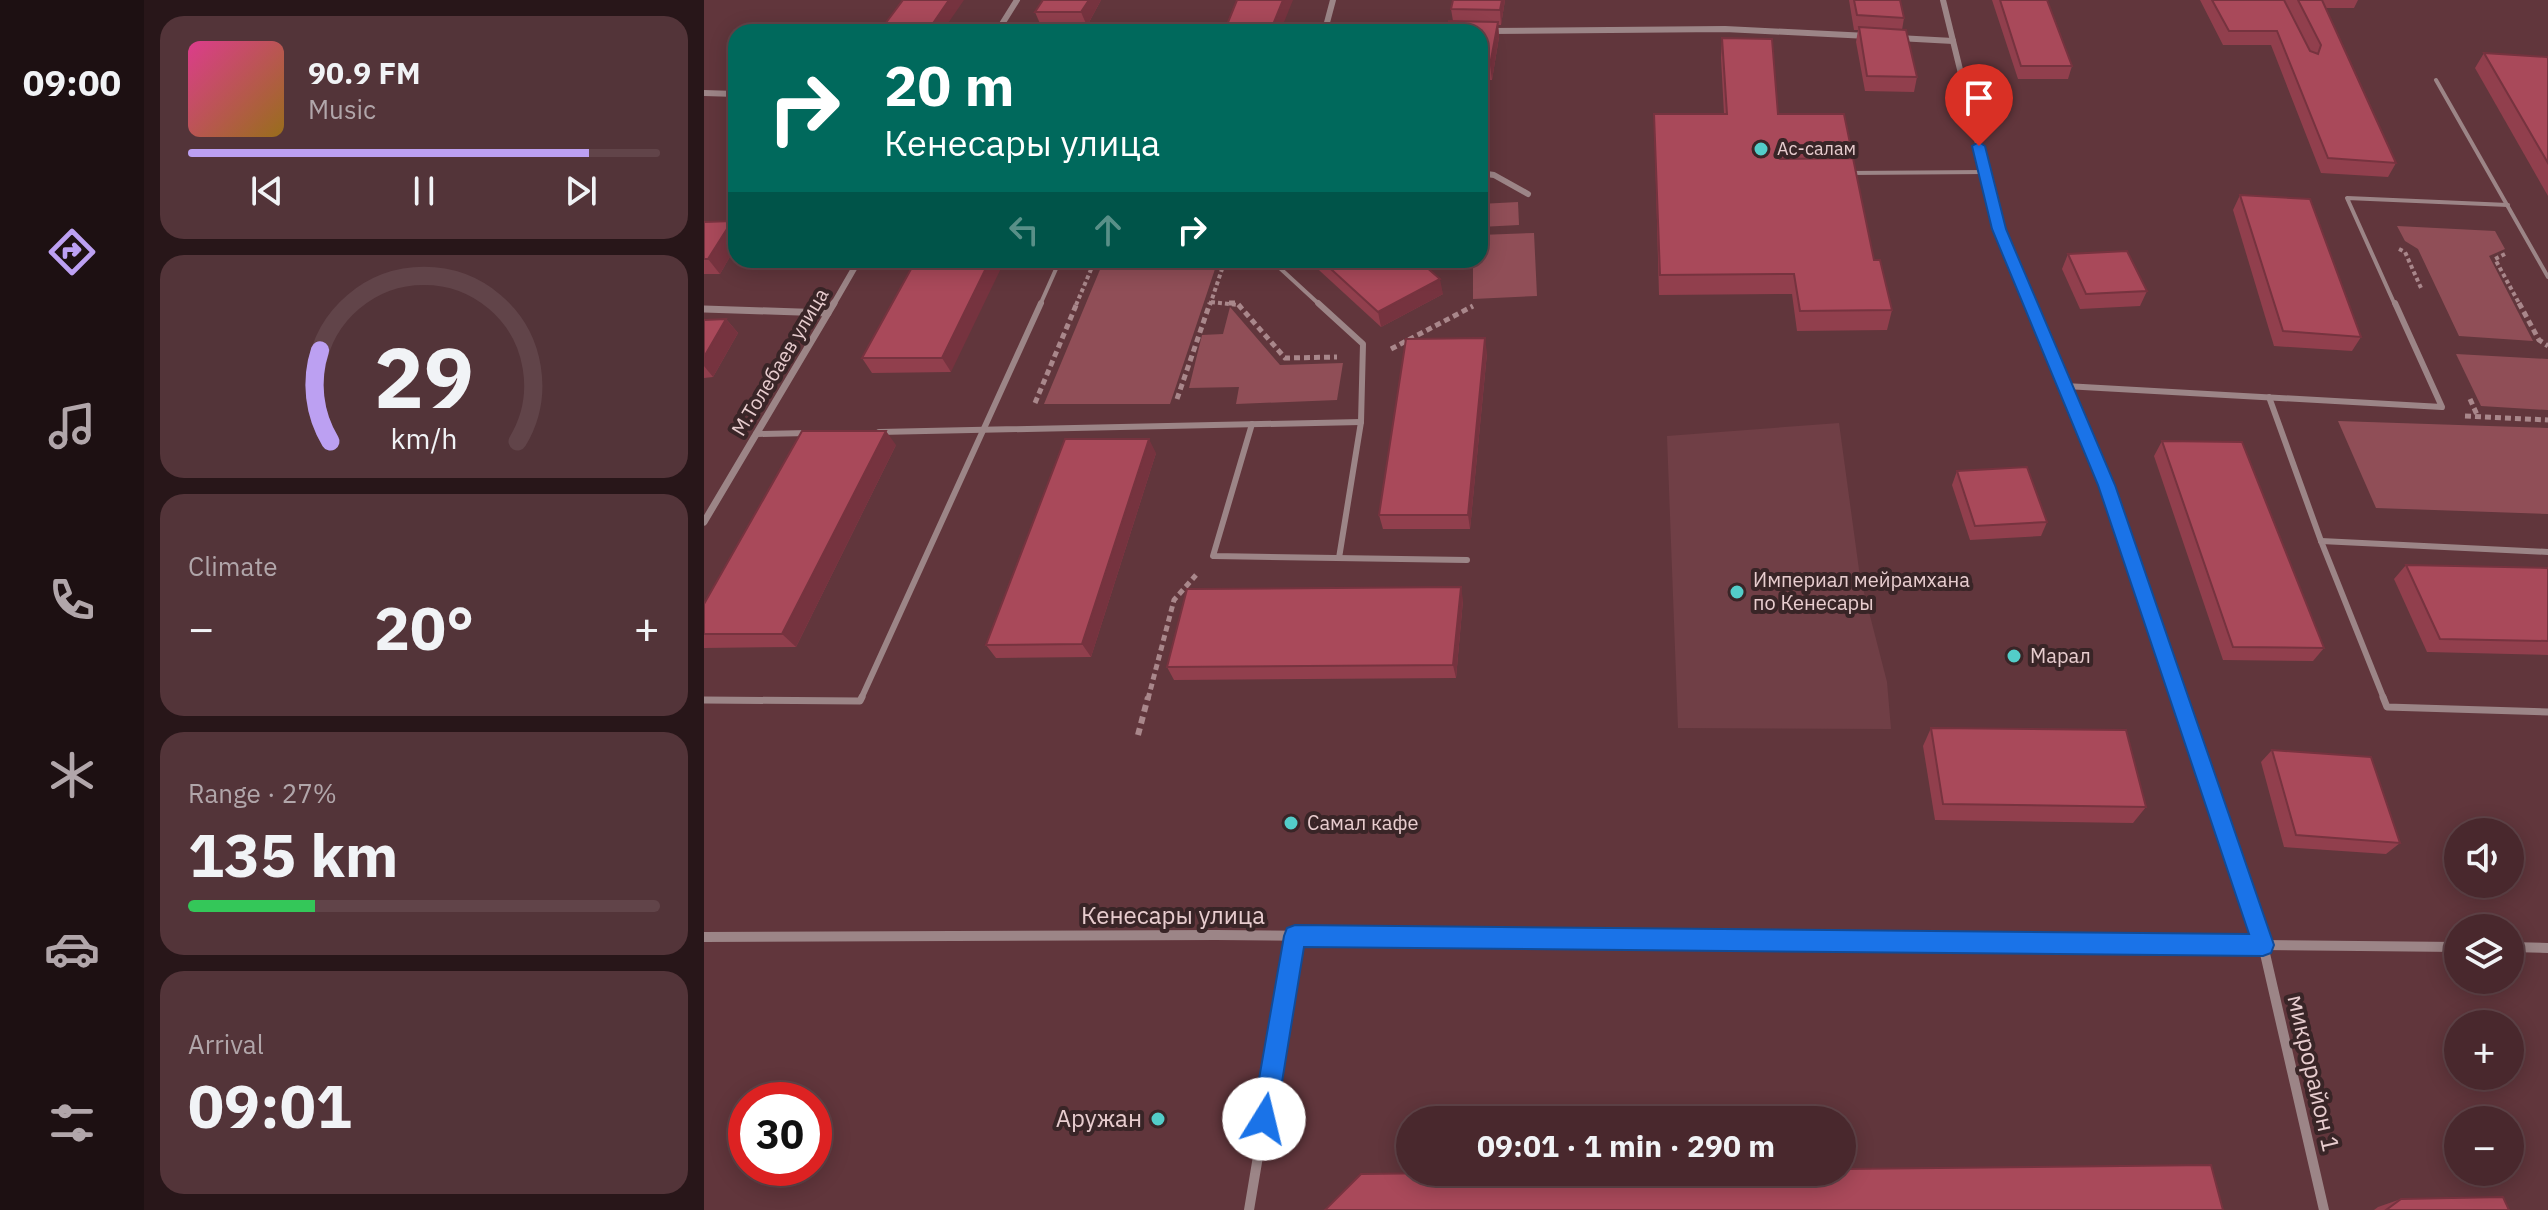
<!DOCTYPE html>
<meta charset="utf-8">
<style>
body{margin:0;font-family:"IBM Plex Sans",sans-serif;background:#533439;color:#f1f3f6;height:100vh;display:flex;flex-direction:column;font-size:30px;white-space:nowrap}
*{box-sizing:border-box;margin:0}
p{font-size:26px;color:#b1a6aa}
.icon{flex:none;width:44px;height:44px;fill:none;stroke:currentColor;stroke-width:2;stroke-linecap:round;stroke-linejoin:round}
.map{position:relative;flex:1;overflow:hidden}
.side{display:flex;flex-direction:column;gap:16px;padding:16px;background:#281619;width:560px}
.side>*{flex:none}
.banner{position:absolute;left:24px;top:24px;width:760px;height:244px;border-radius:24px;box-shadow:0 4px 20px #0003,0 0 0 2px #614449;background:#00695c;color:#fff;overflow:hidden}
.tools{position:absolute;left:1740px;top:818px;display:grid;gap:16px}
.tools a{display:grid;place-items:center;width:80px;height:80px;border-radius:50%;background:#49282d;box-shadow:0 4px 20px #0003,0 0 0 2px #614449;font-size:40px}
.speed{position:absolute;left:24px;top:1082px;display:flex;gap:16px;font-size:40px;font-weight:700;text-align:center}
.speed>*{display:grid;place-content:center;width:104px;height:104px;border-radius:50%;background:#49282d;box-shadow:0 4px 20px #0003,0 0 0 2px #614449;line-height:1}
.speed .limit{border:12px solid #d22;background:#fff;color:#111}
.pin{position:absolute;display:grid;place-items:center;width:68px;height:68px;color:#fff;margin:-82px -34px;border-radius:50% 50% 50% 0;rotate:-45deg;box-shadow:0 0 8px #0007}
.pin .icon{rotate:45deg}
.me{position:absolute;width:88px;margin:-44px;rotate:9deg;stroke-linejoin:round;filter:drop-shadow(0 0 6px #0008)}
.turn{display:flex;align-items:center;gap:28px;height:168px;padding:0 24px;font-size:36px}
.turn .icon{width:104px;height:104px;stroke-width:2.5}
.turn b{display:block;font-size:56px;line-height:68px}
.lanes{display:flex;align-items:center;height:76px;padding:0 24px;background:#0003;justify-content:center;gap:40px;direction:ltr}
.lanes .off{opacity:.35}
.big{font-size:60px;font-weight:800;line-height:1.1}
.side .widget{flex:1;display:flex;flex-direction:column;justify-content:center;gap:12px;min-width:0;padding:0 28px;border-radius:24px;background:#533439}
.side .dial{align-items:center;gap:0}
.dial svg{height:208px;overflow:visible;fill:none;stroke:#614449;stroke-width:7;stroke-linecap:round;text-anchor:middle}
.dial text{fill:#f1f3f6;stroke:none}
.song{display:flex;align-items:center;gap:24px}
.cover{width:96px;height:96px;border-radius:12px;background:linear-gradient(135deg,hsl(330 70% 55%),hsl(40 70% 35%))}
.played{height:8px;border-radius:4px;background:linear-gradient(90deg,#bca0f2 85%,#614449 85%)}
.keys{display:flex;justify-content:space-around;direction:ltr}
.heat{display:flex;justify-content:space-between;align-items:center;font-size:44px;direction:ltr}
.charge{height:12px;border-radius:6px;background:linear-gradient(90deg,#34c759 27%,#614449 0)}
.trip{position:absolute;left:692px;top:1106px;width:460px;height:80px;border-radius:40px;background:#49282d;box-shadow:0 4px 20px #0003,0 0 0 2px #614449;font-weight:800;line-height:80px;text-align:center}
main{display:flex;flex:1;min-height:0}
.dock{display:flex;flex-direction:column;width:144px;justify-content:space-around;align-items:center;background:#1d1012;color:#b1a6aa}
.dock .icon{width:56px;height:56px}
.dock .on{color:#bca0f2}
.dock b{font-size:36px;color:#f1f3f6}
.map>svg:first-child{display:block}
</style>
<main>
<nav class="dock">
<b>09:00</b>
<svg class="icon on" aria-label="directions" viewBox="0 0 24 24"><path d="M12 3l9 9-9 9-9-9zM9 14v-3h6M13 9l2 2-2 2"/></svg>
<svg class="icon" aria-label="music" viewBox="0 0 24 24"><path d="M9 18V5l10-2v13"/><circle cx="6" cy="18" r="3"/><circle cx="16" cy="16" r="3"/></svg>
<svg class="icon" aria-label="phone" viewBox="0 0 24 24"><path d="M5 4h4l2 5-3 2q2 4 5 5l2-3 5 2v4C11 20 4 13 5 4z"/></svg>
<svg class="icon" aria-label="climate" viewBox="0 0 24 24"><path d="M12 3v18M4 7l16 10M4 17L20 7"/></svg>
<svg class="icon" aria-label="car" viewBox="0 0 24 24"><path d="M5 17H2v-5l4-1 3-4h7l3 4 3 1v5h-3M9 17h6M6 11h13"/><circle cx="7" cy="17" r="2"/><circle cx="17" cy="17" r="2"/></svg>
<svg class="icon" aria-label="filters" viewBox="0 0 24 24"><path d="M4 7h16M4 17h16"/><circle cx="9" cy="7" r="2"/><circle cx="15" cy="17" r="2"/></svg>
</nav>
<section class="side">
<div class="widget">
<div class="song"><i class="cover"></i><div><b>90.9 FM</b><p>Music</p></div></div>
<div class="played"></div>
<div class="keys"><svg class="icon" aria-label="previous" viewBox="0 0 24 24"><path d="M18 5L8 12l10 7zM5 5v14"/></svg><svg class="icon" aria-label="pause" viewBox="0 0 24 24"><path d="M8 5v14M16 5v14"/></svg><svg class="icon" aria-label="next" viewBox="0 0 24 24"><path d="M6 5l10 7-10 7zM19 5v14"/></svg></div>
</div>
<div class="widget dial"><svg viewBox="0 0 100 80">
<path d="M14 69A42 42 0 1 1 86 69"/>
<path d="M14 69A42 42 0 0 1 10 34" stroke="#bca0f2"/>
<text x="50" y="56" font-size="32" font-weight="700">29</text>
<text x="50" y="72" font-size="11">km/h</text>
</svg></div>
<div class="widget"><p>Climate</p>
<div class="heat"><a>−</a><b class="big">20°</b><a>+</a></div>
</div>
<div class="widget"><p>Range · 27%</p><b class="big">135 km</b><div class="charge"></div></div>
<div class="widget"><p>Arrival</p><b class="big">09:01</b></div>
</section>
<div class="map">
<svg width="1844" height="1210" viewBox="0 0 1844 1210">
<rect width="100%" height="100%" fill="#61363c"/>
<path fill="#703f46" d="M1135 423 1156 577 1183 682 1187 729 974 728 963 436Z"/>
<g fill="#904e57">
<path d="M814 202 815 225 776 227V204Z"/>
<path d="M1693 226 1791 231 1801 249 1785 256 1829 341 1755 336 1714 249 1701 241Z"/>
<path d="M830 233 833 296 769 299V260H776V235Z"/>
<path d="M400 260H514L466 404H340Z"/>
<path d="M526 307 576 365 639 363 633 400 532 404 535 387 485 388 498 335 519 334Z"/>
<path d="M1752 354 1844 359V410L1777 406Z"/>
<path d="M1634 421 1844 428V514L1672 508Z"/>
</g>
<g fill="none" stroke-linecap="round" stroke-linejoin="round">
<g stroke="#a9878b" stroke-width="4" stroke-dasharray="4 3" stroke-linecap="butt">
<path d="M1695 249 1701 252 1717 288"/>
<path d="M1801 254 1791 259 1816 305"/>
<path d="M507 302 534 305"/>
<path d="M372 305 391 260"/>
<path d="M506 305 521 260"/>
</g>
<g stroke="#a9878b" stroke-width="5" stroke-dasharray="6 4" stroke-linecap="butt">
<path d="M525 303H533L581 358 633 357"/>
<path d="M1815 303 1835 340 1844 346"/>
<path d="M687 349 769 306"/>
<path d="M473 399 506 303"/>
<path d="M1766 399 1774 417"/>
<path d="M331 403 373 303"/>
<path d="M1761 416 1844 420"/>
<path d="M444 699 470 600 492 575"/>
</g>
<path stroke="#a9878b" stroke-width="6" stroke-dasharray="7 5" stroke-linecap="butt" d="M434 735 444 697"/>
<g stroke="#9c8587" stroke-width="4">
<path d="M1732 80 1844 277"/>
<path d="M1145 173 1281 172"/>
<path d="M567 260 616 305"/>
<path d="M336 305 356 260"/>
<path d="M1691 305 1643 198 1804 205"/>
</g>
<g stroke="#9c8587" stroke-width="6">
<path d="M614 303 659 344 657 422 635 558"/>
<path d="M1361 386 1738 407 1691 303"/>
<path d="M1565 397 1617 541 1680 699"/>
<path d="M548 424 509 556 763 560"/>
<path d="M175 432 657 422"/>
<path d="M52 434 104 433"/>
<path d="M1617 541 1844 552"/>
<path d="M157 699 337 303"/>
</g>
<g stroke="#9c8587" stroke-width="7">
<path d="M1679 697 1683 707 1844 712"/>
<path d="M0 700 156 701 158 697"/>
</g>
<g stroke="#9c8587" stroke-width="6">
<path d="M1239 0 1295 229 1327 305"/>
<path d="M621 27 753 30"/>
<path d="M621 30 629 0"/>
<path d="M786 31 1021 29 1164 36"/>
<path d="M293 32 313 0"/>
<path d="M1194 38 1249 41"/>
<path d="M0 93 32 94"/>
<path d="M776 173 790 175 824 194"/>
<path d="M129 305 155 260"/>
</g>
<g stroke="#9c8587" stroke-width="7">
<path d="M1326 303 1403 485 1476 699"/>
<path d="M0 309 124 313"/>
<path d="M0 522 130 303"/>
</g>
<g stroke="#9c8587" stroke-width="10">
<path d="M1475 697 1559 945 1620 1210"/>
<path d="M0 937 512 935 1754 947"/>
<path d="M1806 947 1844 948"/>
<path d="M545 1210 591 936"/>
</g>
</g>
<g fill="#913f4d">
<path d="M397 0 383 26H337L331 12Z"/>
<path d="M749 0H801L797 25H794L795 37 788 80H776V32L749 21 747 9Z"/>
<path d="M1145 0H1196L1200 18 1198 30 1213 77 1210 92 1161 91 1152 42 1154 30H1150Z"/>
<path d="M1288 0H1343L1368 66 1364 79H1314Z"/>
<path d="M1496 0H1654L1650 8H1621L1692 163 1684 177 1617 173 1567 45H1519Z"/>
<path d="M1018 38 1074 114 1147 148 1146 158 1170 260 1188 310 1183 330 1093 331 1088 294 955 295 950 114H1020L1017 58Z"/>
<path d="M1780 53 1844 58V196L1771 68Z"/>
<path d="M1536 195 1657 337 1648 351 1570 346 1529 210Z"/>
<path d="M28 221 32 227V246L16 274H0V222Z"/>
<path d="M1364 254 1443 291 1436 306 1376 309 1358 269Z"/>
<path d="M212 260 247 372 168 373 158 358Z"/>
<path d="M604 260H714L739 294 677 327Z"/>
<path d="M22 319 34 333 9 377 0 378V320Z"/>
<path d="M783 353 766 529H679L675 515Z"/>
<path d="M1458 441 1620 648 1609 661 1519 660 1450 456Z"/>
<path d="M192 445 92 647 0 648V604Z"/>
<path d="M452 453 387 657 292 658 282 645Z"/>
<path d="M1253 471 1343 522 1337 536 1266 540 1248 485Z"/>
<path d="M1702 565 1844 568V655L1723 652 1690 579Z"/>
<path d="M759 600 752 678 470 680 463 667Z"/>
<path d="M1227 728 1442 807 1429 823 1231 820 1219 746Z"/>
<path d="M1568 750 1696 843 1682 854 1580 847 1557 762Z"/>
<path d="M1697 1199 1805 1210H1670L1674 1207Z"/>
</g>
<g fill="#76333f">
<path d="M245 0H260L238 32H223Z"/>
<path d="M385 0H397L383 26 377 12Z"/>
<path d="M579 0H589L576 32H566Z"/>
<path d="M798 0H801L797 25 796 10Z"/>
<path d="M794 22 795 37 788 80 786 65Z"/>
<path d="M28 221 32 227V246L16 274 4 259Z"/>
<path d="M286 260H301L247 372 238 358Z"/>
<path d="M736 279 739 294 677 327 674 312Z"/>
<path d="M22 319 34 333 9 377 0 366V357Z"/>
<path d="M781 338 783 353 766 529 764 515Z"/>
<path d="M182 431 192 445 92 647 78 634Z"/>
<path d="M445 439 452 453 387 657 378 644Z"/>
<path d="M757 587 759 600 752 678 749 665Z"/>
</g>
<g fill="#a9495a" stroke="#76333f" stroke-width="2">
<path d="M199 0H245L223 32H175Z"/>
<path d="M339 0H385L377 12H331Z"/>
<path d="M533 0H579L566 32H520Z"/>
<path d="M749 0H798L796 10 747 9Z"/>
<path d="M1150 0H1196L1200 18 1153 15Z"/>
<path d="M1296 0H1343L1368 66H1317Z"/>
<path d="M1508 0H1580L1606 51 1614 54 1617 45 1594 0H1618L1692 163 1624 158 1573 31H1525Z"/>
<path d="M745 21 794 22 786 65H776V32H742Z"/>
<path d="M1155 27 1202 30 1213 77 1163 76Z"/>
<path d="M1018 38 1068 39 1074 114H1140L1147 148 1076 149 1071 155 1076 159 1149 158 1170 260H1176L1188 310 1096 311 1090 274 956 275 950 114H1023Z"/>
<path d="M1780 53 1843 57 1844 58V163Z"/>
<path d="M1536 195 1606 199 1657 337 1579 331Z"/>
<path d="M28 221 4 259H0V222Z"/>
<path d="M1423 251 1443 291 1382 294 1364 254Z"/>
<path d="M212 260H286L238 358H158Z"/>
<path d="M617 260H714L736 279 674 312Z"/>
<path d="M22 319 0 357V320Z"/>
<path d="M781 338 764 515H675L702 339Z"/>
<path d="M98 431H182L78 634H0V604Z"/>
<path d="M361 439H445L378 644 282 645Z"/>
<path d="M1458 441 1538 442 1620 648 1529 647Z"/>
<path d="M1323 467 1343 522 1271 526 1253 471Z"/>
<path d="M1702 565 1844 568V641L1736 639Z"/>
<path d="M757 587 749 665 463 667 483 589Z"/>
<path d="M1227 728 1422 730 1442 807 1239 804Z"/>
<path d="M1568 750 1667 757 1696 843 1592 835Z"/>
<path d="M1507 1165 1519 1210H621L657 1174 831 1172H1138V1169Z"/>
<path d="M1799 1197 1805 1210H1682L1697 1199Z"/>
</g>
<path fill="#1a73e8" stroke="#114b97" stroke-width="2" d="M1275 142 1281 146 1302 229 1411 485 1570 945 1567 953 1559 956 600 947 572 1119 569 1128 560 1131 552 1128 548 1119 580 936 583 928 591 925 1545 934 1394 485 1288 229 1268 146Z"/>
<g fill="#53cdc9" stroke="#392527" stroke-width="3">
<circle cx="1057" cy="149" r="8"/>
<circle cx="1033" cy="592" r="8"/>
<circle cx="1310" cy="656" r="8"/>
<circle cx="587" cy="823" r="8"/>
<circle cx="454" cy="1119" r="8"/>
</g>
<g text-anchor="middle" stroke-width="8" stroke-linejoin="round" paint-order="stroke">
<g font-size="18" fill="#e8cdcf" stroke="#392527" text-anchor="start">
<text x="1073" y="155">Ас-салам</text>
</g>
<g font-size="20" fill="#e8cdcf" stroke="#392527">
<text transform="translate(76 362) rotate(-59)" y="7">М.Толебаев улица</text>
</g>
<g font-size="20" fill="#e8cdcf" stroke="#392527" text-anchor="start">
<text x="1049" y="587">Империал мейрамхана<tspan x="1049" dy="23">по Кенесары</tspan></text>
<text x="1326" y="663">Марал</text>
<text x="603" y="830">Самал кафе</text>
</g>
<g font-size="24" fill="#e8cdcf" stroke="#392527">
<text x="469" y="924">Кенесары улица</text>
<text transform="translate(1609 1073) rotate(77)" y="8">микрорайон 1</text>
</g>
<g font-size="24" fill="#e8cdcf" stroke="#392527" text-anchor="end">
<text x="438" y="1127">Аружан</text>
</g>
</g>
</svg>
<div class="tools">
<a><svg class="icon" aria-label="sound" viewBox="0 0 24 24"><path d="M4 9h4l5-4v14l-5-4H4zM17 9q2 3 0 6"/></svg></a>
<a><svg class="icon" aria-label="layers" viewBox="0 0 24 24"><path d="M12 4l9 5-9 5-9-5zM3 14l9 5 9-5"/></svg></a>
<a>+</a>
<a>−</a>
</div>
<div class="speed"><div class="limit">30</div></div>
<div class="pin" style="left:1275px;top:146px;background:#d93025"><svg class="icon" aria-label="arrive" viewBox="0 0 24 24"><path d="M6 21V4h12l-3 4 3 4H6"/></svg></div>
<svg class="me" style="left:560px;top:1119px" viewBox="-20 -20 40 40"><circle r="19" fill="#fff"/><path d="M0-13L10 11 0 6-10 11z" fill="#1a73e8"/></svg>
<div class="trip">09:01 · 1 min · 290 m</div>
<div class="banner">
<div class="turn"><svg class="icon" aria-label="right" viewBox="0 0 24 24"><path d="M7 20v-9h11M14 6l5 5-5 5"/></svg><div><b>20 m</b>Кенесары улица</div></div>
<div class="lanes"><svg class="icon off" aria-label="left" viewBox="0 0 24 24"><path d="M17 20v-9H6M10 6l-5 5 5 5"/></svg><svg class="icon off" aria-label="ahead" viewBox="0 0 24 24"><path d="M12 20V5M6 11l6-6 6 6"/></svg><svg class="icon" aria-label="right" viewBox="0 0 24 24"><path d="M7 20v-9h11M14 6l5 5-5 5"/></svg></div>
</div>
</div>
</main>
